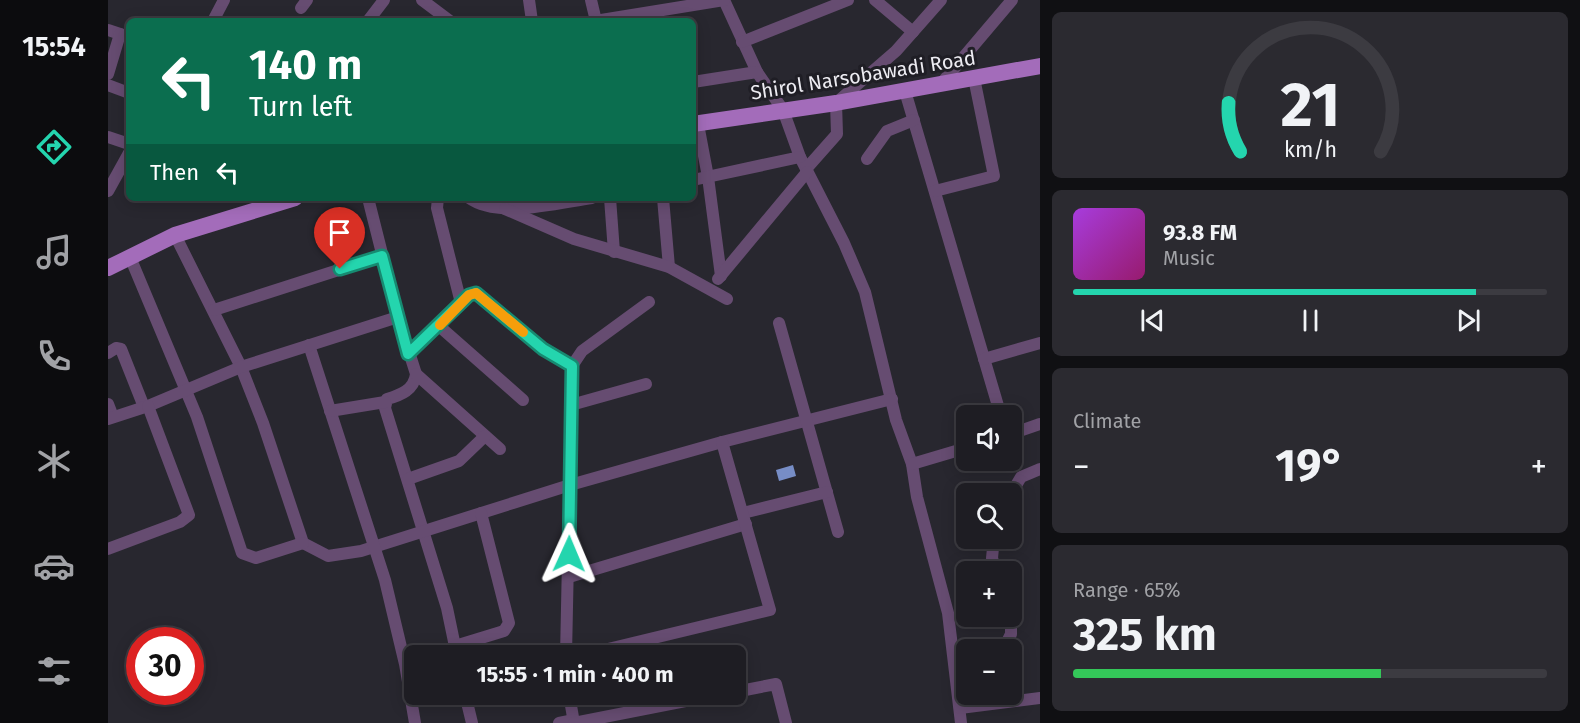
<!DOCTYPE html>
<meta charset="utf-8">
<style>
body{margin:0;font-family:"Fira Sans",sans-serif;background:#2b2a30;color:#f1f3f6;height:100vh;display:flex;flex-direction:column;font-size:22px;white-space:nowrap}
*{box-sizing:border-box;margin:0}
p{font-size:20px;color:#a1a2a6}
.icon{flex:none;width:33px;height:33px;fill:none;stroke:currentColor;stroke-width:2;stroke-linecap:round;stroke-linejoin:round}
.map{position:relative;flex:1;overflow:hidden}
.panel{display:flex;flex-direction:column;gap:12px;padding:12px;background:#101013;width:540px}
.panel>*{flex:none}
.banner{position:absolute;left:18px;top:18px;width:570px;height:183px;border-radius:9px;box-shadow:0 3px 15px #0003,0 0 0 2px #3c3b41;background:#0b6e4f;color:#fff;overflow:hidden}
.buttons{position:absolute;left:848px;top:405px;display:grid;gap:12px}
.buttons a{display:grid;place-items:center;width:66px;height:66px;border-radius:9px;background:#1e1d23;box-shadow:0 3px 15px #0003,0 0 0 2px #3c3b41;font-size:30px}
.speed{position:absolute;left:18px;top:627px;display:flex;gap:12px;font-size:30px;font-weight:700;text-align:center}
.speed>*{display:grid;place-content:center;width:78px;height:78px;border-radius:50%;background:#1e1d23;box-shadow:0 3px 15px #0003,0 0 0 2px #3c3b41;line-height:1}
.speed .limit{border:9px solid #d22;background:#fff;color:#111}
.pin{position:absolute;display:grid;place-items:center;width:51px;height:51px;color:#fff;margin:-62px -26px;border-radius:50% 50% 50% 0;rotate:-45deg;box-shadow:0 0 6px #0007}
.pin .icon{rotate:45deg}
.me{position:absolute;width:66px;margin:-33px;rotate:1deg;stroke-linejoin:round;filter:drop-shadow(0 0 4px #0008)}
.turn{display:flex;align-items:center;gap:21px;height:126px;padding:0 24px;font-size:27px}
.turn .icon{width:78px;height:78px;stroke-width:2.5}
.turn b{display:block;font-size:42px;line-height:51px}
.then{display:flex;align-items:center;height:57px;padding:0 24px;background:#0003;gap:12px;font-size:22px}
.big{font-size:45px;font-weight:700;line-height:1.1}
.panel .card{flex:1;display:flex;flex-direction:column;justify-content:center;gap:9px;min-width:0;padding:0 21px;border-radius:9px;background:#2b2a30}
.panel .dial{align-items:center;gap:0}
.dial svg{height:156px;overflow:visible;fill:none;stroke:#3c3b41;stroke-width:7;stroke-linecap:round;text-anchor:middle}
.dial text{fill:#f1f3f6;stroke:none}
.song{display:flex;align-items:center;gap:18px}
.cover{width:72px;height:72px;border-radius:9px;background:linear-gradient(135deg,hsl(280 70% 55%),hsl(320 70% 35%))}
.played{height:6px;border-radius:3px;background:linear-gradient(90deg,#24d5ae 85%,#3c3b41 85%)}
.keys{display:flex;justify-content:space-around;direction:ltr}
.heat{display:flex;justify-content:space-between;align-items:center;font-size:33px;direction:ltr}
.charge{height:9px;border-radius:4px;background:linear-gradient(90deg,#34c759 65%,#3c3b41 0)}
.trip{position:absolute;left:296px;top:645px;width:342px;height:60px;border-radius:9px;background:#1e1d23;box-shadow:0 3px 15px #0003,0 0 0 2px #3c3b41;font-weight:700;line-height:60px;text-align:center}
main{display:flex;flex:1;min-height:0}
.menu{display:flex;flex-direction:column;width:108px;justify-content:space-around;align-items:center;background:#0c0c0e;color:#a1a2a6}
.menu .icon{width:42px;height:42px}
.menu .selected{color:#24d5ae}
.menu b{font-size:27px;color:#f1f3f6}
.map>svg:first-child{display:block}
</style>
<main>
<nav class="menu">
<b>15:54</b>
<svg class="icon selected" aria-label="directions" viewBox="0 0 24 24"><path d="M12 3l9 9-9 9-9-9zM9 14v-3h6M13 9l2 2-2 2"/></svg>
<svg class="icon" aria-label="music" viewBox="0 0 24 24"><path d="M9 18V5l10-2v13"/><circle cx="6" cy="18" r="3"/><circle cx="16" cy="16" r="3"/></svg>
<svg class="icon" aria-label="phone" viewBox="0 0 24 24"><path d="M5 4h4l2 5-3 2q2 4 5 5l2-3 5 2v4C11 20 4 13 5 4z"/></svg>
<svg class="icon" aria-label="climate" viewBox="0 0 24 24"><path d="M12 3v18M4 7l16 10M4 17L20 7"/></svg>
<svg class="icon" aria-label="car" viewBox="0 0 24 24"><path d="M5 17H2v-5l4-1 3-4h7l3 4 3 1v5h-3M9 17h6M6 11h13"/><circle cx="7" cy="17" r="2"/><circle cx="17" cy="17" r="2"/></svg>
<svg class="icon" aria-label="filters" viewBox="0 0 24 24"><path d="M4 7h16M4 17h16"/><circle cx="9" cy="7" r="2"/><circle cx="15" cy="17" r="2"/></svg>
</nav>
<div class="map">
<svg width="932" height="723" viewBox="0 0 932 723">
<rect width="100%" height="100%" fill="#28272f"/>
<path fill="#778dc6" d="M685 465 688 476 671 481 668 470Z"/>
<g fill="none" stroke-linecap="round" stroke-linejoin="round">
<g stroke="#664c71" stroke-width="12">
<path d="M314 0 342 21"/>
<path d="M421 0 424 21"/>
<path d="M483 0 488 21"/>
<path d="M616 0 649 72 675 110 692 157 736 243 757 292 788 420 804 464 809 497 840 613 853 723"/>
<path d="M767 0 805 32"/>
<path d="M193 8 199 0"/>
<path d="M105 21 116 0"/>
<path d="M260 21 276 0"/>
<path d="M487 21 616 0"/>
<path d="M0 30 21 37"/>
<path d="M634 42 740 0"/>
<path d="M0 74 12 34"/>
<path d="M585 82 649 72"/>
<path d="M0 85 21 93"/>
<path d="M832 85 904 0"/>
<path d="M797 91 893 416"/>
<path d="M590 124 600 177 613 276"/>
<path d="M0 137 21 144"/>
<path d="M759 159 779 131 806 120"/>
<path d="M698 169 729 134 728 103 788 51 833 0"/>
<path d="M585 180 692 157"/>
<path d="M0 191 21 153"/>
<path d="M827 191 886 176 866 78"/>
<path d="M260 198 290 317 308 374C306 390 293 395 279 399L277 408 339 608 349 656"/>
<path d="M330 198 329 208 353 303"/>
<path d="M361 198C390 219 449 203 484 198"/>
<path d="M502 198 506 252"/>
<path d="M555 198 561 267"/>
<path d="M397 209 466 239 561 267 619 299"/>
<path d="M67 235 133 367 155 423 195 543 220 556 253 551 462 485 614 442 784 399"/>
<path d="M22 257 89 417 134 553 148 558 195 543"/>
<path d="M610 279 699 172"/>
<path d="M106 310 274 256"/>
<path d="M671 323 730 532"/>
<path d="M331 326 415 400"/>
<path d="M201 345 277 580 297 664 307 723"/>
<path d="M0 353 8 348 13 349 36 407"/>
<path d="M300 354 361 295 368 293 435 349 464 366"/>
<path d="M876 359 932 343"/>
<path d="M308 374 392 449"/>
<path d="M0 404 5 417"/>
<path d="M463 405 538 384"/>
<path d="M222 411 277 402"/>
<path d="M0 419 40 406 133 367 290 317"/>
<path d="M903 434 932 424"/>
<path d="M804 464 858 448"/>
<path d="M300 479 351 461 377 436"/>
<path d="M903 494 913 477 932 469"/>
<path d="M635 513 719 492"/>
<path d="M886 538 884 558 888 572"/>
<path d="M0 549 72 522 81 515 40 406"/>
<path d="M461 577 638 524"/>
<path d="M347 646 396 631 401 623 373 513"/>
<path d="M895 650 903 634V609"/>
<path d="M458 656 464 366 474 351 541 302"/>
<path d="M471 656 662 610 614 442"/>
<path d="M627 692 668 684 678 723"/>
<path d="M357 694 364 723"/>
<path d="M461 694 466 723"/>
<path d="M852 708 932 698"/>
<path d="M451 723 466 720"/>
<path d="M466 723 613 694"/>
</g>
<g stroke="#a36cba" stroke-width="16">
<path d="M585 124 728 103 932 66"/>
<path d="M0 268 67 235 187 198"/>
</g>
</g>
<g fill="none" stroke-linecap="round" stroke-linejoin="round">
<g stroke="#178a71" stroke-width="15">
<path id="route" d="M232 269 274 256 300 354 361 295 368 293 435 349 464 366 461 554"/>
</g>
<use href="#route" stroke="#24d5ae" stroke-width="10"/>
<path stroke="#f59e0b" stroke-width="10" d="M332 325 361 295 368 293 415 332"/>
</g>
<g text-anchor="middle" stroke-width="6" stroke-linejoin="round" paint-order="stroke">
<g font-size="20" fill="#edecf2" stroke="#1f1e25">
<text transform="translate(755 75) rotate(-9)" y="7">Shirol Narsobawadi Road</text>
</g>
</g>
</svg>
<div class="buttons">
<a><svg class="icon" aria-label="sound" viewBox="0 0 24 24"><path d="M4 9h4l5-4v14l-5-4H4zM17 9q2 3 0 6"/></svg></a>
<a><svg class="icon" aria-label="search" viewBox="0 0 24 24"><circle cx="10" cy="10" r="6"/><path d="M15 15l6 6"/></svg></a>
<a>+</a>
<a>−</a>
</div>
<div class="speed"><div class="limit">30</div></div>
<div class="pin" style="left:232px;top:269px;background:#d93025"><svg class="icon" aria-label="arrive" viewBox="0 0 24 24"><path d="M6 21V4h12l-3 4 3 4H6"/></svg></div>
<svg class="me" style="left:461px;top:554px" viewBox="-20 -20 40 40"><path d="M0-17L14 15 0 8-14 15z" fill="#24d5ae" stroke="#fff" stroke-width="4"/></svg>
<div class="trip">15:55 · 1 min · 400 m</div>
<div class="banner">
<div class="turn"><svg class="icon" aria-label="left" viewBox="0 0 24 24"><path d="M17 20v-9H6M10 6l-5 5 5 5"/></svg><div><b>140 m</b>Turn left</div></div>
<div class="then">Then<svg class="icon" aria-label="left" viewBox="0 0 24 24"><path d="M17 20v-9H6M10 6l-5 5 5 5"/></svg></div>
</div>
</div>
<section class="panel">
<div class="card dial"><svg viewBox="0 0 100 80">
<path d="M14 69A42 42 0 1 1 86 69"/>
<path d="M14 69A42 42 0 0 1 8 44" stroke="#24d5ae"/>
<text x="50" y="56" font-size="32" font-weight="700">21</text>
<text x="50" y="72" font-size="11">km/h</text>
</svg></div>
<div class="card">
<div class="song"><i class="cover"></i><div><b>93.8 FM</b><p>Music</p></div></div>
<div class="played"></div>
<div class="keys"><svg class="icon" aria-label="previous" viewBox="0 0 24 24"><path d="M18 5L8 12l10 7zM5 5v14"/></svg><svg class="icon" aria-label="pause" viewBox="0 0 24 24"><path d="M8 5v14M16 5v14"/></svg><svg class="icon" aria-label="next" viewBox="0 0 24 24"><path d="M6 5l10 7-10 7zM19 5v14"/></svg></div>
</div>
<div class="card"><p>Climate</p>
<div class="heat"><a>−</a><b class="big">19°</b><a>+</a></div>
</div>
<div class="card"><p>Range · 65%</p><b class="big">325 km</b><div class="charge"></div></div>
</section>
</main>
